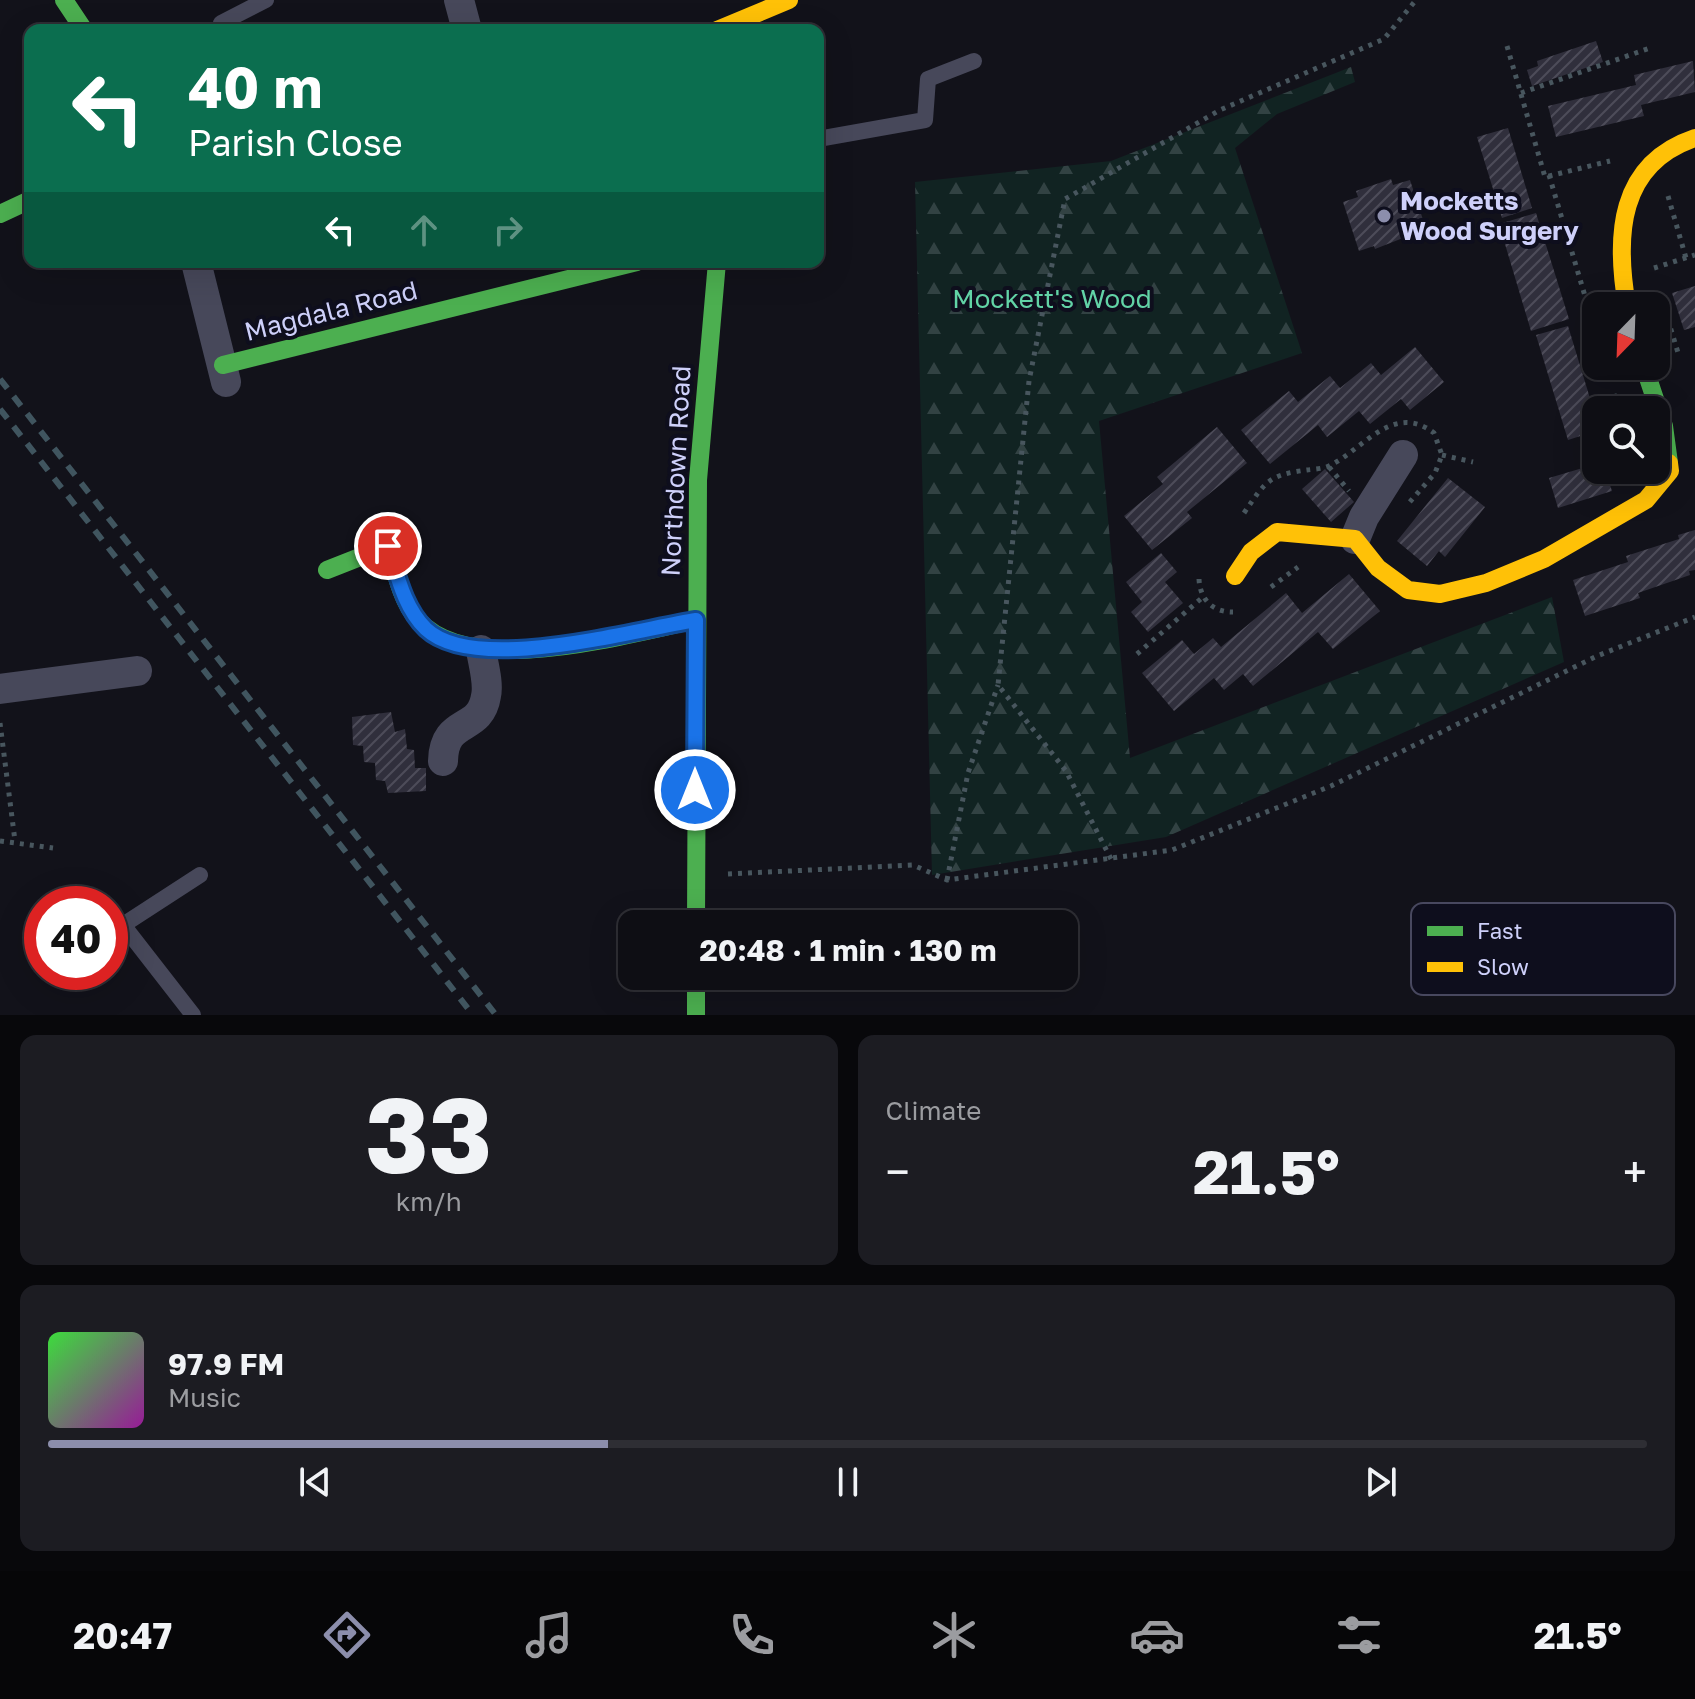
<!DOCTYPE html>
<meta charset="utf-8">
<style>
body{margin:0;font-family:"Golos Text",sans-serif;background:#1c1c22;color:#f1f3f6;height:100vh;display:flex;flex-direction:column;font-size:30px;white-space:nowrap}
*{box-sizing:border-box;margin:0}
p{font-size:26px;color:#9b9ca0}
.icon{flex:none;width:44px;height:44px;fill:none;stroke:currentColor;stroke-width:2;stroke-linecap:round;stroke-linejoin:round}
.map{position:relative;height:1015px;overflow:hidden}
.drawer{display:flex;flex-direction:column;gap:20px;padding:20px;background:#08080b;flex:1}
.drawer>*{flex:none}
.banner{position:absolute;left:24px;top:24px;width:800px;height:244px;border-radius:16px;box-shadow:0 8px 32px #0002,0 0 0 2px #2e2e34;background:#0b6e4f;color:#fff;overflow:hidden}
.needle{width:52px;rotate:203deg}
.controls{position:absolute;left:1582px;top:292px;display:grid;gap:16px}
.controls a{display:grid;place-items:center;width:88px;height:88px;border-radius:16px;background:#0e0e14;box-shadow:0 8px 32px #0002,0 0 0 2px #2e2e34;font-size:40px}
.speed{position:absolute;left:24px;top:886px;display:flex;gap:16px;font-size:40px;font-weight:700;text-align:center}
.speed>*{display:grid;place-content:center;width:104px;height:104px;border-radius:50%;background:#0e0e14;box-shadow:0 8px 32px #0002,0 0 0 2px #2e2e34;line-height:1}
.speed .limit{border:12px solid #d22;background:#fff;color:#111}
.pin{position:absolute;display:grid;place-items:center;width:68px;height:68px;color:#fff;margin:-34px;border:4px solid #fff;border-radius:50%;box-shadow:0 2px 8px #0007}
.me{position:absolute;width:88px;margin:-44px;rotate:0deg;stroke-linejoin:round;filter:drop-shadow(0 0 6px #0008)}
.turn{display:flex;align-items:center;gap:28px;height:168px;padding:0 32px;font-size:36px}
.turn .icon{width:104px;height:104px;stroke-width:2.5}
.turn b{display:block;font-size:56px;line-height:68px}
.lanes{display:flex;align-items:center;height:76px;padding:0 32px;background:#0003;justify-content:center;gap:40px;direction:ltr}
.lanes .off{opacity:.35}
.big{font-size:60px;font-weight:700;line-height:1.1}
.drawer .card{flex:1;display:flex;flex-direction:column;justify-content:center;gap:12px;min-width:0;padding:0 28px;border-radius:16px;background:#1c1c22}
.drawer .dial{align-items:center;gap:0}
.dial b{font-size:104px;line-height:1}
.song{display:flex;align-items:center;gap:24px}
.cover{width:96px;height:96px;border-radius:12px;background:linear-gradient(135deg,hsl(120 70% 55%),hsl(300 70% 35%))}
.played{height:8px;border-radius:4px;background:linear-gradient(90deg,#8c8eac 35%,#2e2e34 35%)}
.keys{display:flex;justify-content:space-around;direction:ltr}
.heat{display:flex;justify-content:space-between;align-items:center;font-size:44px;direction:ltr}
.drawer .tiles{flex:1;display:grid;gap:20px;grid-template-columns:1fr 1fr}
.card:last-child{grid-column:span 2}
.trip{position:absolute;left:618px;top:910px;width:460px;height:80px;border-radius:16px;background:#0e0e14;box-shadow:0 8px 32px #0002,0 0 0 2px #2e2e34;font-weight:700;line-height:80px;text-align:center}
.tabs{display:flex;height:128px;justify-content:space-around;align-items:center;background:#060608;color:#9b9ca0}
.tabs .icon{width:56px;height:56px}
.tabs .selected{color:#8c8eac}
.tabs b{font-size:36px;color:#f1f3f6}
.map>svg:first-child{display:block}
</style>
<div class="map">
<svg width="1695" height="1015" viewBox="0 0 1695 1015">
<defs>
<pattern id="forest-firs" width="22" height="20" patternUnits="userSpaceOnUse" patternTransform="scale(2)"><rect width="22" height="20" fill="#112322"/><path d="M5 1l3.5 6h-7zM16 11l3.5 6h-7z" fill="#324243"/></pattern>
<pattern id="building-hatch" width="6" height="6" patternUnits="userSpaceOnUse" patternTransform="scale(2)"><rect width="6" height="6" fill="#302f3c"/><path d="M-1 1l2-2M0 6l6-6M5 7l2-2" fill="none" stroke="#4d4c59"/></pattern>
</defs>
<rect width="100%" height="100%" fill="#12121a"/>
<path fill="url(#forest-firs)" d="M1351 67 1355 82 1277 114 1235 148 1302 353 1099 421 1130 758 1552 597 1564 662 1166 837 932 875 915 182 1111 161Z"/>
<g fill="url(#building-hatch)">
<path d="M1596 41 1603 62 1532 86 1527 70 1538 66 1537 61Z"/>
<path d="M1693 61 1695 92 1641 105 1644 116 1556 137 1548 106 1636 85 1634 75Z"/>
<path d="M1508 128 1532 208 1502 218 1477 137Z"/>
<path d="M1391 179 1393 185 1410 180 1426 229 1375 249 1374 246 1359 251 1343 202 1358 197 1356 191Z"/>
<path d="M1536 213 1569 319 1531 331 1499 224Z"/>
<path d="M1695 286V327L1684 330 1672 293Z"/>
<path d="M1568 326 1596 418V431L1568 440 1536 335Z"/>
<path d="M1415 347 1444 382 1410 410 1401 399 1370 424 1359 411 1327 437 1318 425 1270 464 1241 430 1289 391 1298 402 1330 376 1340 388 1371 363 1381 375Z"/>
<path d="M1217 427 1247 463 1187 512 1192 518 1152 550 1124 516 1163 484 1157 477Z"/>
<path d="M1596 464V470H1605L1612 491 1558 508 1549 478Z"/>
<path d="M1325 469 1354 502 1331 522 1302 489Z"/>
<path d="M1448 478 1485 507 1445 557 1439 551 1427 566 1397 541Z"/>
<path d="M1695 530V570L1689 571 1690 575 1638 593 1640 598 1585 616 1573 580 1628 562 1626 556 1679 539 1678 535Z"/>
<path d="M1161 553 1177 572 1165 582 1183 603 1148 632 1131 612 1142 602 1126 582Z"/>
<path d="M1349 574 1380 611 1333 649 1318 632 1253 686 1243 674 1224 690 1214 678 1174 711 1142 673 1182 640 1194 654 1213 638 1221 647 1286 593 1302 613Z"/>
<path d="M391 712 395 732 405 729 407 749 414 750 415 768H426V791L388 793 385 781 376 780 375 763 364 762 363 746 353 745 352 717Z"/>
</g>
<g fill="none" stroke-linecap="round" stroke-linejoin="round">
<g stroke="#48565e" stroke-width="5" stroke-dasharray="4 6" stroke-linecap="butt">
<path d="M1507 46 1545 177 1610 161"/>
<path d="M1521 93 1653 47"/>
<path d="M1549 175 1596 333"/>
<path d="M1668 196 1686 258"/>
<path d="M1654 268 1695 255"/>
<path d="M1662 300 1679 356"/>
<path d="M1614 394 1619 410"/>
<path d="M1442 455 1473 462"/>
<path d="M1329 467 1349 491"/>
<path d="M1244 513C1266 481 1268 475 1307 470 1314 469 1324 469 1331 465 1364 448 1394 402 1434 433L1442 455 1435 473 1408 504"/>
<path d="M1199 579C1200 599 1212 612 1233 612"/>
<path d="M1271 587 1298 567"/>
<path d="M1137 654 1203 597"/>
<path d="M0 723 15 841"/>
<path d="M0 841 53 848"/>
<path d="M1111 859 1066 771 998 685 1029 381 1065 199 1220 110 1384 39 1416 0"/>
<path d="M728 874 913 865 947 880 1172 850 1331 786 1597 656 1695 617"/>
<path d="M947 880 968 773 998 685"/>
</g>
<g stroke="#47485a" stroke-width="16">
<path d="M221 23 266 0"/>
<path d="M818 139 925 120 928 79 974 61"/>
<path d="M193 1015 123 925 200 875"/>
</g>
<g stroke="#47485a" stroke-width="30">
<path d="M459 0 467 30"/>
<path d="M196 262 226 382"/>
<path d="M1355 539 1364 517 1403 455"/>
<path d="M0 689 137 671"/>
<path d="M443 761C444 716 480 734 486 696 489 683 483 663 481 650"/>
</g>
<g stroke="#4caf50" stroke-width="18">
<path d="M64 0 84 30"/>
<path d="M0 214 30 200"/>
<path d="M223 365 637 262"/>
<path d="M1644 366 1664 426 1669 463"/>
<path d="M327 570 388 546C395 570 401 601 418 620 472 680 626 634 696 620"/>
<path d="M696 924 698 480 717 262"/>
<path d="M696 976V1015"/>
</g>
<g stroke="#ffc107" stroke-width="18">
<path d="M717 30 789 0"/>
<path d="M1627 306C1615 236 1618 164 1695 138"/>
<path d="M1235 576 1251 552 1277 532 1355 539 1378 568 1408 590 1440 594 1486 583 1544 559 1646 500 1670 471 1669 463"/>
</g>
<g stroke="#40555f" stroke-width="6" stroke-dasharray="12 10" stroke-linecap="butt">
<path d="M0 379 496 1015"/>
<path d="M0 409 473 1015"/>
</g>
</g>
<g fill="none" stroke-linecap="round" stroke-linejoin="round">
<g stroke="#114b97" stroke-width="20">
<path id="route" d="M388 546C397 574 404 608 426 629 475 675 633 630 696 620L695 790"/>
</g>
<use href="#route" stroke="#1a73e8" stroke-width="14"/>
</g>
<circle fill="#8c8eac" stroke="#0e0e1d" stroke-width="3" cx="1384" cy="216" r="8"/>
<g text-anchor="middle" stroke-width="8" stroke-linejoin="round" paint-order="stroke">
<g font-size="26" font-weight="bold" fill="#ced0fa" stroke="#0e0e1d" text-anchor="start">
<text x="1400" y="210">Mocketts<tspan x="1400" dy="30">Wood Surgery</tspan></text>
</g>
<g font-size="26" fill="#62d3a6" stroke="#0e0e1d">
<text x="1052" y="308">Mockett's Wood</text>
</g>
<g font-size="26" fill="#ced0fa" stroke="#0e0e1d">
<text transform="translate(331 311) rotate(-14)" y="9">Magdala Road</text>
<text transform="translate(676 471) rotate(-87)" y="9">Northdown Road</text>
</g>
</g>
<rect x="1411" y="903" width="264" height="92" rx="12" fill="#0e0e1d" stroke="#48485f" stroke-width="2"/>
<rect x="1427" y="926" width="36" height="10" fill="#4caf50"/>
<rect x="1427" y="962" width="36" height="10" fill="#ffc107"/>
<g font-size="22" fill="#ced0fa">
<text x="1477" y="939">Fast</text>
<text x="1477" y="975">Slow</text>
</g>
</svg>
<div class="controls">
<a><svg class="needle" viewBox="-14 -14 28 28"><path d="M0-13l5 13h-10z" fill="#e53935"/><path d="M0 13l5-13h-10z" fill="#9b9ca0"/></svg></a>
<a><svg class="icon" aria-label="search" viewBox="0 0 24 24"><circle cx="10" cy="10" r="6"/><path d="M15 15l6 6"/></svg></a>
</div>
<div class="speed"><div class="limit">40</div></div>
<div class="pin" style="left:388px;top:546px;background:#d93025"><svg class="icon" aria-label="arrive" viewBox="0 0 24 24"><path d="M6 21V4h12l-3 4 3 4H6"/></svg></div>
<svg class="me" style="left:695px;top:790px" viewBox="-20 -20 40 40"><circle r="17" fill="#1a73e8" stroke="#fff" stroke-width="3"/><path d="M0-11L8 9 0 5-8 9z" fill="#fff"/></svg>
<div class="trip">20:48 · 1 min · 130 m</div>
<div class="banner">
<div class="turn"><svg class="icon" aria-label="left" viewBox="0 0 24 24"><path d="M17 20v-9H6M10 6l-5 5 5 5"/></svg><div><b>40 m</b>Parish Close</div></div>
<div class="lanes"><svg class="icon" aria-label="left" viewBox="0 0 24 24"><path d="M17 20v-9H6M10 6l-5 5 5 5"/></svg><svg class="icon off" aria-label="ahead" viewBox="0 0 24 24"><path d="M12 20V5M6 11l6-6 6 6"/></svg><svg class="icon off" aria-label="right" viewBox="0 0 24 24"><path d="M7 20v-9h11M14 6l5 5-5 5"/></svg></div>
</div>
</div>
<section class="drawer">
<div class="tiles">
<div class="card dial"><b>33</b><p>km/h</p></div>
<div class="card"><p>Climate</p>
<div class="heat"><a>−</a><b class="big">21.5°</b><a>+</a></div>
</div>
<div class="card">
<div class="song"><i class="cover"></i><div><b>97.9 FM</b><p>Music</p></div></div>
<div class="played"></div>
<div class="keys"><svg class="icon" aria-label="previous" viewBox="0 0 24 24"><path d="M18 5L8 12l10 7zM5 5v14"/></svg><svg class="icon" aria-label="pause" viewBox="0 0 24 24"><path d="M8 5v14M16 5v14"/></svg><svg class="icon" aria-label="next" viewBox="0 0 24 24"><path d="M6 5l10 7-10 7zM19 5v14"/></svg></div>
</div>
</div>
</section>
<nav class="tabs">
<b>20:47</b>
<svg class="icon selected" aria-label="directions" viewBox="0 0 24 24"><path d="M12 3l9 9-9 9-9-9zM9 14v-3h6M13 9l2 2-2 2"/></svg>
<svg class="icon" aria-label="music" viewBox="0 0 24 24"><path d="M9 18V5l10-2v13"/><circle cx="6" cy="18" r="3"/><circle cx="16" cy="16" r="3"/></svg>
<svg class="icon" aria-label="phone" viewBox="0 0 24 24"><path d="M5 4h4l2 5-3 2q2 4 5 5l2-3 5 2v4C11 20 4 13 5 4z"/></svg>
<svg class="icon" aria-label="climate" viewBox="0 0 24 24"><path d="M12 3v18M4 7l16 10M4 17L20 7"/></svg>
<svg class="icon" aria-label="car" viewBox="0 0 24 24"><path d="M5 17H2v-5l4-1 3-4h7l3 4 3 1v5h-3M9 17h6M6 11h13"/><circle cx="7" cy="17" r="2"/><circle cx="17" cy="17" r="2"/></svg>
<svg class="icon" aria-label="filters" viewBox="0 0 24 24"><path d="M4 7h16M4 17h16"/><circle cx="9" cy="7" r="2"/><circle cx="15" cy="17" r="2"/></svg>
<b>21.5°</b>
</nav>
